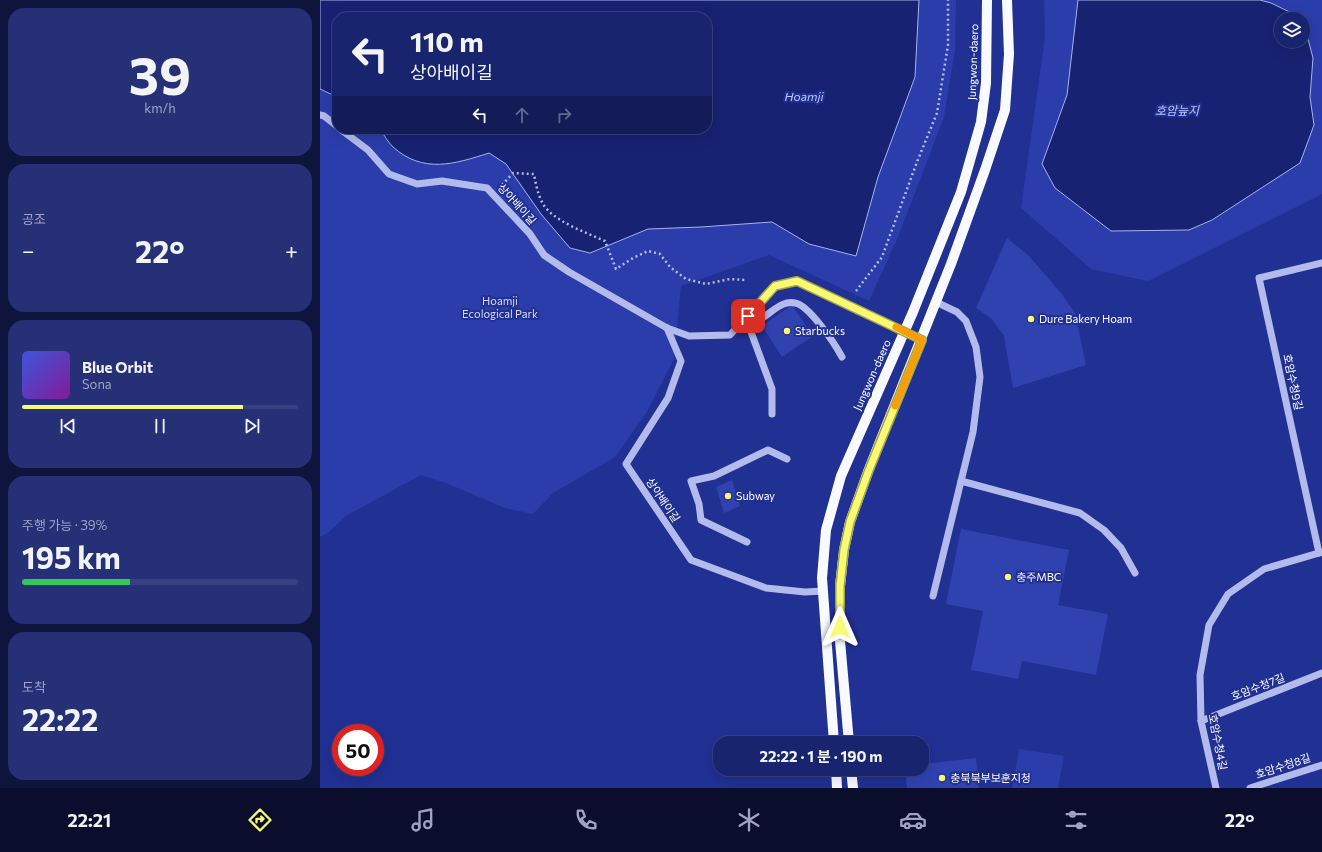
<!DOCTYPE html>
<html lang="ko">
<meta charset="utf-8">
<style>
body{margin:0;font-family:Commissioner,"Noto Sans KR",sans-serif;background:#263076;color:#f1f3f6;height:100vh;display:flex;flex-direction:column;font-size:15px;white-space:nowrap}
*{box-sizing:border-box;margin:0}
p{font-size:13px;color:#9fa4c2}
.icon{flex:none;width:22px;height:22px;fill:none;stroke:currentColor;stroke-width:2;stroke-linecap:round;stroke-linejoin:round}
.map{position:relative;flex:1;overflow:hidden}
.sheet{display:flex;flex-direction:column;gap:8px;padding:8px;background:#0e143c;width:320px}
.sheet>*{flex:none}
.top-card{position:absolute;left:12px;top:12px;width:380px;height:122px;border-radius:16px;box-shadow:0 4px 16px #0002,0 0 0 1px #374181;background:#19246e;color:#f1f3f6;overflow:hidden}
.fabs{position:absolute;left:954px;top:12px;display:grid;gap:8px}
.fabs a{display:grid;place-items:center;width:36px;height:36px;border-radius:50%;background:#19246e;box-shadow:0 4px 16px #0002,0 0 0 1px #374181;font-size:20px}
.speed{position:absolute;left:12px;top:724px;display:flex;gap:8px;font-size:20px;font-weight:700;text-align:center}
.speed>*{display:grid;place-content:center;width:52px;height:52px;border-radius:50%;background:#19246e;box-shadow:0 4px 16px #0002,0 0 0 1px #374181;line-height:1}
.speed .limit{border:6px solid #d22;background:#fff;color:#111}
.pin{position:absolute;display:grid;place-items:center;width:34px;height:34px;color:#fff;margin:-17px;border-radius:8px;box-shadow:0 2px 6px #0006}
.me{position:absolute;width:44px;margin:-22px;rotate:0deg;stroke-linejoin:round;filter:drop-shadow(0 0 3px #0008)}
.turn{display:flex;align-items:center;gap:14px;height:84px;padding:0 12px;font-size:18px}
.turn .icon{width:52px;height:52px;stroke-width:2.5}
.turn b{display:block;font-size:28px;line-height:34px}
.lanes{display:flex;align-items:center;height:38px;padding:0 12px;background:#0003;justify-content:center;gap:20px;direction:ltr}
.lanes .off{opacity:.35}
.big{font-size:30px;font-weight:700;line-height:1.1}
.sheet .widget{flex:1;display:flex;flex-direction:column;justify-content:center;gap:6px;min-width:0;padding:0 14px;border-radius:16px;background:#263076}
.sheet .dial{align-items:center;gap:0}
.dial b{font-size:52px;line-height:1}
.song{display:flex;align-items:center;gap:12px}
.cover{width:48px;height:48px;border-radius:6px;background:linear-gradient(135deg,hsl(230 70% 55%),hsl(290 70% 35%))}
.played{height:4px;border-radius:2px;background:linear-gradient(90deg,#f8fa74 80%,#374181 80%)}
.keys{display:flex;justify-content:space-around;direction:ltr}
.heat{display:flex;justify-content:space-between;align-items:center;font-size:22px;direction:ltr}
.charge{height:6px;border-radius:3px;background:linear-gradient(90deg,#34c759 39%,#374181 0)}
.trip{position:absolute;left:393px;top:736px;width:216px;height:40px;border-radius:16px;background:#19246e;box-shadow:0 4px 16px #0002,0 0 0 1px #374181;font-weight:700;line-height:40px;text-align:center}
.tabs{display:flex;height:64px;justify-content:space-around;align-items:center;background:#0a0e2c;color:#9fa4c2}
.tabs .icon{width:28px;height:28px}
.tabs .on{color:#f8fa74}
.tabs b{font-size:18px;color:#f1f3f6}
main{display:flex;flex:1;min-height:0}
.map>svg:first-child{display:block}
</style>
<main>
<section class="sheet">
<div class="widget dial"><b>39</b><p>km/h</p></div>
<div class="widget"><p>공조</p>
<div class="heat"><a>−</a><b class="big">22°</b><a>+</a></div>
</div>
<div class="widget">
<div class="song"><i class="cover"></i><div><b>Blue Orbit</b><p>Sona</p></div></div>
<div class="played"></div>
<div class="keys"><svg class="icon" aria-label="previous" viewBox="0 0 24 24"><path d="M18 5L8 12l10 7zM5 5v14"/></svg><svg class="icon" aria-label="pause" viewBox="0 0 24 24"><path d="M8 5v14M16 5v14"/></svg><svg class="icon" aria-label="next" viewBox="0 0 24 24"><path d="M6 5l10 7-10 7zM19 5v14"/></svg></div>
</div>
<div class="widget"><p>주행 가능 · 39%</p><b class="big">195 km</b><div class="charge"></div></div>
<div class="widget"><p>도착</p><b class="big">22:22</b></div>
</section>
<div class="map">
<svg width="1002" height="788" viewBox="0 0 1002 788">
<rect width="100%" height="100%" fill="#213093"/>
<g fill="#2a3dab" fill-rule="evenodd">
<path d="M0 0H636L635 50 624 117 578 237 549 301 449 255 361 286 354 359 327 412 295 457 233 493 213 514 185 508 126 483 101 475 26 516 9 532 0 537ZM17 17H387V129H17Z"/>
<path d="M724 0H1002V194L828 281 771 269 701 208 725 37ZM961 19H983V41H961Z"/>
<path d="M699 749 744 756 738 788H692Z"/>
</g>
<g fill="#172272" stroke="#a7b2ef">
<path d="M0 0H599L595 77 558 177 536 256 489 244 452 222 381 227 328 229 270 253 250 248 221 214 186 164 169 153C135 164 103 174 73 147 68 142 64 135 60 129H387V17H17V97L0 89Z"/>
<path d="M758 0H940L951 3 982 18 983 19H961V41H983V20L993 58 990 97 994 125 980 163 892 220 869 230 791 231 735 188 722 164 747 95Z"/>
</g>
<g fill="#3042b0">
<path d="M687 238 708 255 741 293 755 313 766 365 693 388 684 336 672 319 656 308Z"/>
<path d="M472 305 493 336 462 357 442 326Z"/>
<path d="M412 480 420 506 404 513 396 487Z"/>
<path d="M641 529 749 550 738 605 788 614 776 675 702 661 698 679 651 670 663 611 626 604Z"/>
<path d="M656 758 659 788H587L585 769H602V764Z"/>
</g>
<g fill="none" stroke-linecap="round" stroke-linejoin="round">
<g stroke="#b3bbed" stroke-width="2.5" stroke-dasharray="2 3" stroke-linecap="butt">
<path d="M182 185 193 173 214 174C216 185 218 195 223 204 233 221 267 233 285 241L296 269 313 258 328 251 340 254 350 267 366 279 386 284 410 279 426 280"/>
<path d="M536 291 562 257 597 162 617 113 628 45V0"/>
</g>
<g stroke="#b3bbed" stroke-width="7">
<path d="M0 115 4 116 17 126"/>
<path d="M20 129 48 150 69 174 97 184 122 181 167 188 210 234 224 255 249 272 347 328 369 336 410 335 455 286 477 281 602 340"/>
<path d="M347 328 361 361 348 398 306 464 371 560 446 588 485 592 503 591"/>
<path d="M452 414V389L431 332C436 320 442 319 452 311 459 306 466 301 475 303 489 305 515 344 522 357"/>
<path d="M641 481 760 513 784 530 801 548 815 573"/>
<path d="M427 542 381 520 379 504 371 481 394 476 448 450 467 459"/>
<path d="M999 553 939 278 1002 263"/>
<path d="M613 596 653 432 660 377 656 347 646 321 637 312 616 302"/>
<path d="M881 721 1002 673"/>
<path d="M896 788 881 721 880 675 889 625 908 594 944 569 1002 552"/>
<path d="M930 788 1002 765"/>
</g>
<g stroke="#f9faff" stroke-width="10">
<path d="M514 743 502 578 506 530 521 476 593 312 641 192 661 122 666 83 667 0"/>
<path d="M529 743 520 641V586L524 550 530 522 549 469 631 264 665 170 685 110 689 54 687 0"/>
<path d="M516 769 517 788"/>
<path d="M531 769 533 788"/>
</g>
</g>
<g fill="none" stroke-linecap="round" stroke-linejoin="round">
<g stroke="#a1a24b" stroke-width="10">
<path id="route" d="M428 316 455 286 477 281 602 340 549 470 530 522 524 550 520 586V627"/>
</g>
<use href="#route" stroke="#f8fa74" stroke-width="7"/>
<path stroke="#f59e0b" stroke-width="7" d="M575 406 602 340 576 327"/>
</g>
<g fill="#f8fa74" stroke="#213093" stroke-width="1.5">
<circle cx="711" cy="319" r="4"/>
<circle cx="467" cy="331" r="4"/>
<circle cx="408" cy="496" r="4"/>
<circle cx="688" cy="577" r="4"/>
<circle cx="622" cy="778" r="4"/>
</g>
<g text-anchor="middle" stroke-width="4" stroke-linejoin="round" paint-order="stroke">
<g font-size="11" fill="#fff" stroke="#213093">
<text transform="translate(653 62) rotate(-88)" y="4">Jungwon-daero</text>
<text transform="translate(197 204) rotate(48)" y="4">상아배이길</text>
<text transform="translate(552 375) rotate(-66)" y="4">Jungwon-daero</text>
<text transform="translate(973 382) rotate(78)" y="4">호암수청9길</text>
<text transform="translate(343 500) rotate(56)" y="4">상아배이길</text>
<text transform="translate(938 687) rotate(-21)" y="4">호암수청7길</text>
<text transform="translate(898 742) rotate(79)" y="4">호암수청4길</text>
<text transform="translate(963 766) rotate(-18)" y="4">호암수청8길</text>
</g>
<g font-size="11" fill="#d9ddfa" stroke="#213093">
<text x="180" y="305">Hoamji<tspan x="180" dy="13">Ecological Park</tspan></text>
</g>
<g font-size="11" fill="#fff" stroke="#213093" text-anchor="start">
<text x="719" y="323">Dure Bakery Hoam</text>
<text x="475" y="335">Starbucks</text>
<text x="416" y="500">Subway</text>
<text x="696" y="581">충주MBC</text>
<text x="630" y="782">충북북부보훈지청</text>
</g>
<g font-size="12" font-style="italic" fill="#bfc7f4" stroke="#213093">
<text x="484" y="101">Hoamji</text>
<text x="857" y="115">호암늪지</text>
</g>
</g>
</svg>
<div class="fabs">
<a><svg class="icon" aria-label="layers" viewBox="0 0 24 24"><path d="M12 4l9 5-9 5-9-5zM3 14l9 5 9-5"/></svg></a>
</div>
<div class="speed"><div class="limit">50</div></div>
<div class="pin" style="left:428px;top:316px;background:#d93025"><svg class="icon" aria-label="arrive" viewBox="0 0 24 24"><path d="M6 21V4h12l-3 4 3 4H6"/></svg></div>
<svg class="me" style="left:520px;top:627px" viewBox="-20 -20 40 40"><path d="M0-17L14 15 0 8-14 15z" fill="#f8fa74" stroke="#fff" stroke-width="4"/></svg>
<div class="trip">22:22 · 1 분 · 190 m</div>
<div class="top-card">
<div class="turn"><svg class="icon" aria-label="left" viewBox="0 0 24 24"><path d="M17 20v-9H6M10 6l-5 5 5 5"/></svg><div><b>110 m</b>상아배이길</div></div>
<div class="lanes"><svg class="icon" aria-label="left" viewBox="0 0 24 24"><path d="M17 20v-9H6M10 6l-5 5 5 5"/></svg><svg class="icon off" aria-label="ahead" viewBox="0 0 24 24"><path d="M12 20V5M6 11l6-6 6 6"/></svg><svg class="icon off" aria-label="right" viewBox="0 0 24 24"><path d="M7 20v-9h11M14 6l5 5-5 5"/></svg></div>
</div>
</div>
</main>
<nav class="tabs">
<b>22:21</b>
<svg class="icon on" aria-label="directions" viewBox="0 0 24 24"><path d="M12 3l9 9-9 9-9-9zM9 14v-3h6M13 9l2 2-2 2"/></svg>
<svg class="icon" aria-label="music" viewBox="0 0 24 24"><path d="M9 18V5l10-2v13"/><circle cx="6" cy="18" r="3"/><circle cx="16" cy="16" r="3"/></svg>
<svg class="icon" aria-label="phone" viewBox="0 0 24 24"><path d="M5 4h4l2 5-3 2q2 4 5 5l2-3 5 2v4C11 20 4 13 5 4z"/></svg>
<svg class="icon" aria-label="climate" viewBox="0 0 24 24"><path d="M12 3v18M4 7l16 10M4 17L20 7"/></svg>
<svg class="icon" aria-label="car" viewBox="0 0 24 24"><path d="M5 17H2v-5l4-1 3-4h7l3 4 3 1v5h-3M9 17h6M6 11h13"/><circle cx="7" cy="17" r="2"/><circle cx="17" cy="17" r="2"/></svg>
<svg class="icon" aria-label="filters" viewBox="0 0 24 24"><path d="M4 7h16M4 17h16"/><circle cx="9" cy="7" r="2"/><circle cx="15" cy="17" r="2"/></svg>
<b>22°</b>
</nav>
